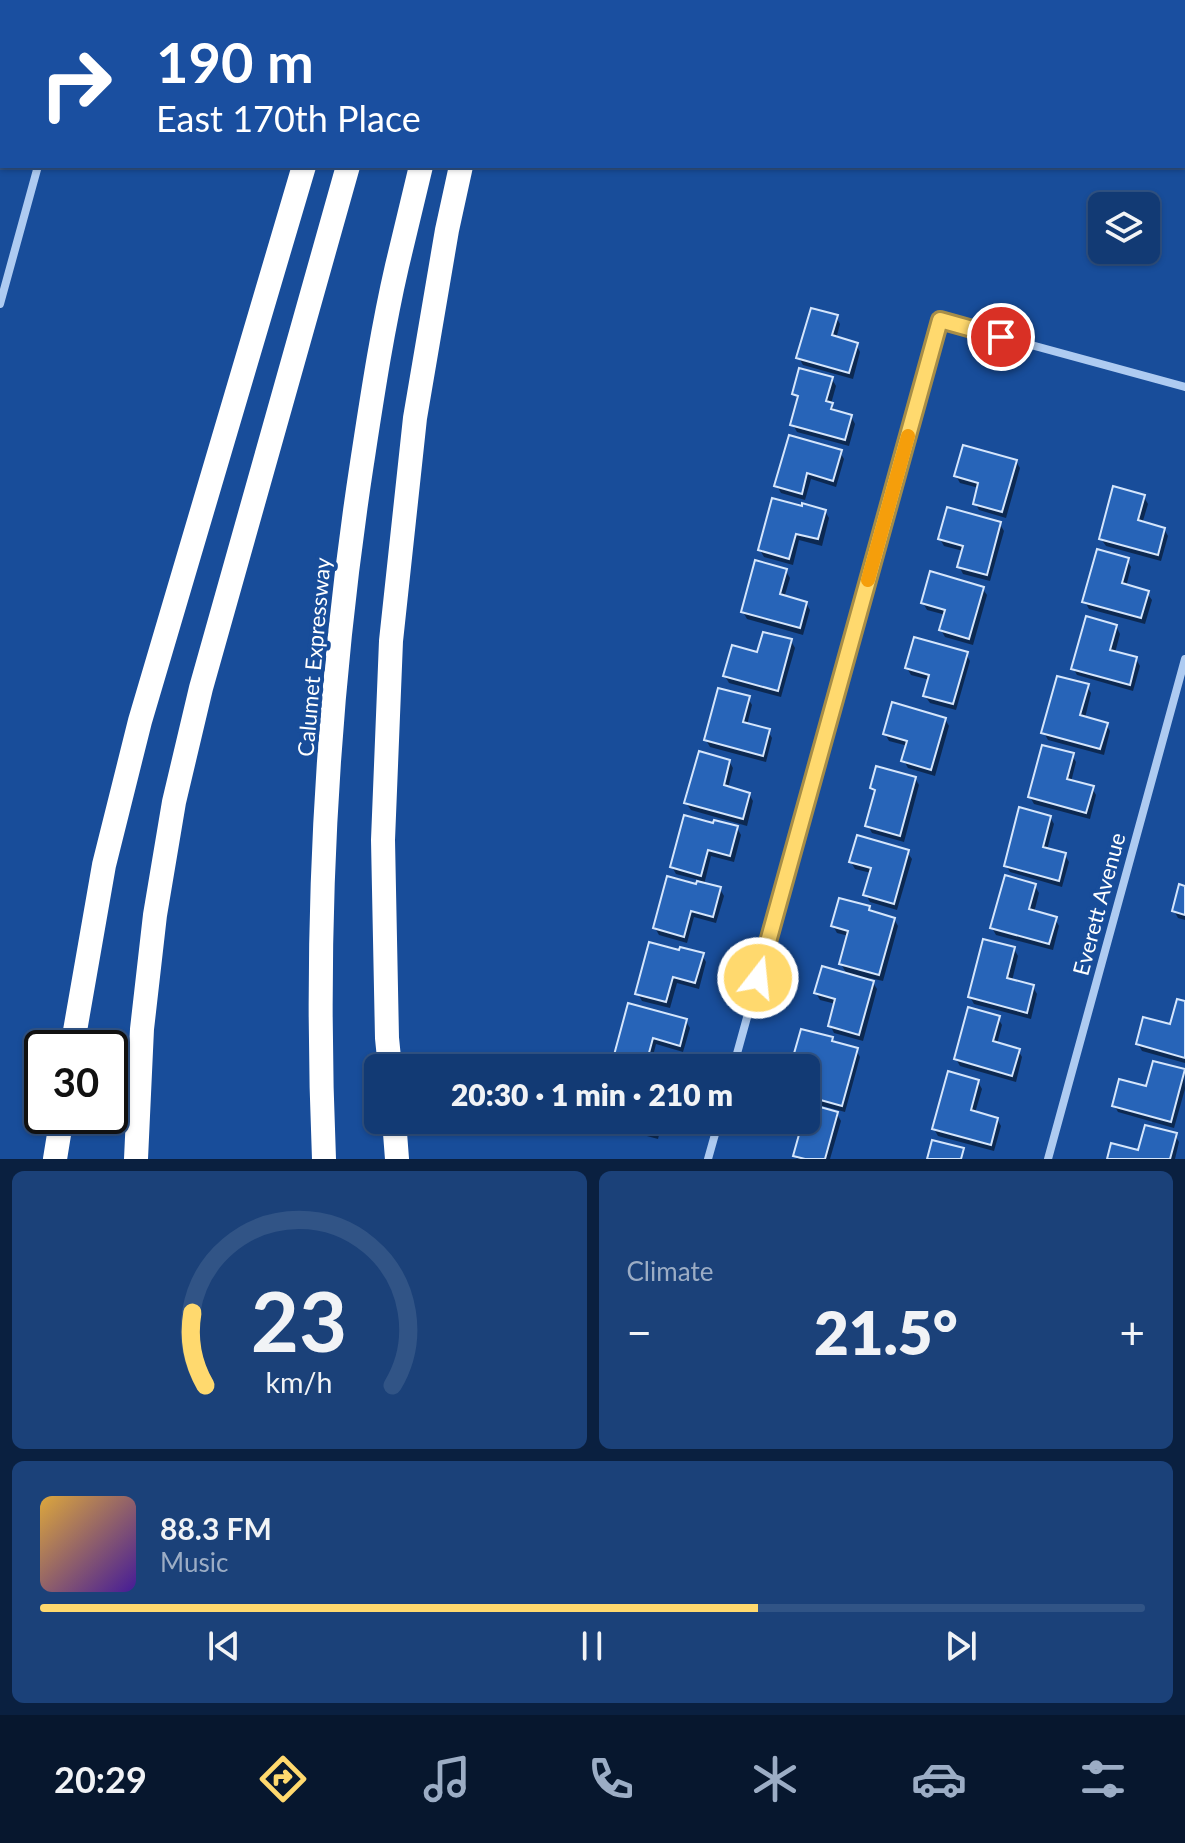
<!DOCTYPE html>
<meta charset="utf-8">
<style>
body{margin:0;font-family:Lato,sans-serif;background:#1b4179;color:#f1f3f6;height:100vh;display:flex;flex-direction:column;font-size:30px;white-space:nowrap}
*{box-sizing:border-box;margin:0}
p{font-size:26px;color:#9cadc5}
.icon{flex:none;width:44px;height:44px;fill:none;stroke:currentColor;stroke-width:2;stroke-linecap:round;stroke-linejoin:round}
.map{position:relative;height:1159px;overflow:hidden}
.sheet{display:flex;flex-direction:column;gap:12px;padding:12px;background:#0a2040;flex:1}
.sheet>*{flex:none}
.banner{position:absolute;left:0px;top:0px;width:1186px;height:168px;box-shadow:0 2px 6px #0004,0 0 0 2px #315486;background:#1a4fa0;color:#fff;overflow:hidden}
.controls{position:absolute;left:1088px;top:192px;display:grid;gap:16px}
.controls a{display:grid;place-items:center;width:72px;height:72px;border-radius:12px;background:#123a74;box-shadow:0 2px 6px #0004,0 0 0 2px #315486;font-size:40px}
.speed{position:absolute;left:24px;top:1030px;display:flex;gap:16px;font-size:40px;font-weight:700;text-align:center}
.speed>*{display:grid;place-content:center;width:104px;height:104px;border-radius:50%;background:#123a74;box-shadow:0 2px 6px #0004,0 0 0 2px #315486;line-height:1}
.speed .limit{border:4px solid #111;border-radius:12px;background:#fff;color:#111}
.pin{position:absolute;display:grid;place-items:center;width:68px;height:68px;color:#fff;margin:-34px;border:4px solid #fff;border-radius:50%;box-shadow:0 2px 8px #0007}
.me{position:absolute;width:88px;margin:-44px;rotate:16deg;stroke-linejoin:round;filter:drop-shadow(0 0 6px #0008)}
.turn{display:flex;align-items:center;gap:28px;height:168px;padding:0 24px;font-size:36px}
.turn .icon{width:104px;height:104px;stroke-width:2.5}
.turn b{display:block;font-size:56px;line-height:68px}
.big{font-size:60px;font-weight:800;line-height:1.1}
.sheet .card{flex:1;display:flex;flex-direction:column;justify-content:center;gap:12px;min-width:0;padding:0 28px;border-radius:12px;background:#1b4179}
.sheet .dial{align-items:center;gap:0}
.dial svg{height:208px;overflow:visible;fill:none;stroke:#315486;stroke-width:7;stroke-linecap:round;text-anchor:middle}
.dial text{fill:#f1f3f6;stroke:none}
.song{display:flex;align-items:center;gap:24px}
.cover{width:96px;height:96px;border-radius:12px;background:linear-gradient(135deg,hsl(40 70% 55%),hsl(260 70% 35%))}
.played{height:8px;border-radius:4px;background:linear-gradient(90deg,#ffd96e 65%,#315486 65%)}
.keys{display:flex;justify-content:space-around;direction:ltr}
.heat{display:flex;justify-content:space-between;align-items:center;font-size:44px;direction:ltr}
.sheet .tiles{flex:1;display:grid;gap:12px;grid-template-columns:1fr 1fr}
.card:last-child{grid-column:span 2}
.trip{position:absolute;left:364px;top:1054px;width:456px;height:80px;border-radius:12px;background:#123a74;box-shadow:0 2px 6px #0004,0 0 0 2px #315486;font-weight:800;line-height:80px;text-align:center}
.tabs{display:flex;height:128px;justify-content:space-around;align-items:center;background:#07172e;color:#9cadc5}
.tabs .icon{width:56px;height:56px}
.tabs .selected{color:#ffd96e}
.tabs b{font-size:36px;color:#f1f3f6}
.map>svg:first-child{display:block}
</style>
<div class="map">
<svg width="1185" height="1159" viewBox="0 0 1185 1159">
<rect width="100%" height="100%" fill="#184d9a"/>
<g fill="#0007">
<path d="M0 37 2 38V77L0 84Z"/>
<path d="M836 317 840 324 836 339 856 344 860 352 853 379 803 365 799 358Z"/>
<path d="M832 379 836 386 831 404 836 412 851 416 855 424 849 446 797 432 793 425 798 400 794 393Z"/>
<path d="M840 452 844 459 836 487 811 479 805 500 781 493 777 486Z"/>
<path d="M1016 461 1020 468 1006 518 979 510 975 503 979 488 960 483 956 476Z"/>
<path d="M1144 497 1148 504 1142 524 1164 529 1168 536 1161 561 1106 546 1101 539Z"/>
<path d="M825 511 829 518 822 546 799 540 793 565 764 557 760 550Z"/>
<path d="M1000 524 1004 531 990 581 963 574 959 566 963 551 944 546 940 539Z"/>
<path d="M1127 560 1131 567 1126 587 1147 593 1152 600 1145 624 1089 609 1085 602Z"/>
<path d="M786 571 790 578 784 598 806 603 810 610 803 635 747 619 743 612Z"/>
<path d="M982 588 987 595 973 645 945 637 941 630 946 615 927 610 923 603Z"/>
<path d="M1116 626 1120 634 1115 653 1136 659 1140 666 1133 691 1077 675 1073 668Z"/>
<path d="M791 641 795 648 781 697 729 683 725 676 759 655Z"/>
<path d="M966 654 970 661 956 710 930 703 925 696 930 680 911 675 907 668Z"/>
<path d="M1087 686 1091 693 1085 718 1106 724 1110 731 1104 755 1048 740 1044 733Z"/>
<path d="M748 698 752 705 747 725 768 731 772 738 766 762 710 747 706 740Z"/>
<path d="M945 719 949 726 935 776 908 768 904 761 908 746 889 741 885 734Z"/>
<path d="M1072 755 1076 762 1071 782 1092 788 1096 795 1090 819 1034 804 1030 797Z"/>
<path d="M729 761 733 768 728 788 749 794 753 801 747 826 691 810 686 803Z"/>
<path d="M915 778 919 785 904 842 872 833 868 826 876 795 872 788Z"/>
<path d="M1050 817 1054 824 1047 850 1065 855 1069 862 1062 887 1010 872 1006 865Z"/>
<path d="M737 828 741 835 734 862 711 856 704 885 720 889 724 896 716 923 694 917 687 943 659 935 655 928 698 886 699 880 676 874 672 867Z"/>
<path d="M907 852 912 859 897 910 870 902 866 895 871 873 855 869 851 862Z"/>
<path d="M1035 886 1039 893 1034 913 1055 919 1059 926 1053 950 996 935 992 928Z"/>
<path d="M1185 888V920L1178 918 1174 911Z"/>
<path d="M869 908 872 913 894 919 898 926 883 981 870 978 877 989 863 1041 834 1033 830 1025 836 1004 820 1000 816 993 848 976 841 964 849 936 837 933 833 926Z"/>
<path d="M1014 949 1018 956 1012 981 1033 987 1037 994 1031 1019 974 1004 970 997Z"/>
<path d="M680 952 702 955 706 962 699 989 677 983 670 1008 642 1001 638 994Z"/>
<path d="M1185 1003V1063L1142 1051 1138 1044 1172 1027Z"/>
<path d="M998 1018 1002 1025 997 1044 1018 1050 1022 1057 1016 1082 960 1066 956 1059Z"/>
<path d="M686 1021 690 1028 683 1052 656 1044 650 1068H643L620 1062 616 1055Z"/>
<path d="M832 1039 834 1044 856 1050 860 1057 845 1112 808 1102 806 1086 811 1067 800 1064 796 1057Z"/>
<path d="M1184 1071 1185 1089 1174 1128 1118 1112 1114 1105Z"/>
<path d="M978 1082 982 1089 975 1113 997 1119 1001 1126 994 1151 938 1136 934 1129Z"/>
<path d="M806 1105 837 1114 841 1121 830 1159H797L795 1155 800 1136 783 1131 779 1124 780 1120H806Z"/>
<path d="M600 1120H663L658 1139 602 1124Z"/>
<path d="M1175 1135 1179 1142 1175 1159H1109L1140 1152Z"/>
</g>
<g fill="#2764b8" stroke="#d5e6fc" stroke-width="2">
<path d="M811 308 838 315 832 335 858 343 849 373 796 358Z"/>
<path d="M799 368 833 377 826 401 833 403 831 409 852 415 845 440 790 425 798 396 792 394Z"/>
<path d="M789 435 842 450 833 481 807 473 802 494 774 486Z"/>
<path d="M963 445 1017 460 1002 512 973 504 978 483 954 476Z"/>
<path d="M1113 486 1145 495 1138 520 1165 528 1158 555 1099 539Z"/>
<path d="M772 498 802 506V503L826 510 818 539 796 534 789 559 758 550Z"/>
<path d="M947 507 1001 522 987 575 957 567 963 546 938 539Z"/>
<path d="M1097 549 1129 558 1122 583 1149 591 1141 618 1082 602Z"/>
<path d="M755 560 787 569 780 594 807 602 800 628 741 612Z"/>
<path d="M930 571 984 587 969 639 939 630 945 610 921 603Z"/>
<path d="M1086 616 1117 625 1110 650 1137 657 1130 685 1071 669Z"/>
<path d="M763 632 792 639 778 691 723 676 732 645 757 652Z"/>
<path d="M914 637 968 652 953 704 923 696 929 675 905 668Z"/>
<path d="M1057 676 1089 684 1080 715 1108 723 1100 749 1041 733Z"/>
<path d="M718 688 750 696 743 722 770 729 763 756 704 740Z"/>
<path d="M892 702 946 718 931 770 901 761 907 741 883 734Z"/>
<path d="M1042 745 1074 753 1067 779 1094 786 1086 813 1028 797Z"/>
<path d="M699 751 730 760 724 785 750 793 743 819 684 803Z"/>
<path d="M876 766 916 777 900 836 865 826 875 790 870 788Z"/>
<path d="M1019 807 1051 816 1043 847 1066 853 1059 881 1004 866Z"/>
<path d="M684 815 713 823 714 820 738 826 730 856 708 850 701 876 670 867Z"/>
<path d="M857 835 909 850 894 904 863 895 871 868 849 862Z"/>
<path d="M1005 875 1036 884 1029 909 1057 917 1049 944 990 928Z"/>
<path d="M667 876 696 884 697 881 721 887 713 917 691 911 684 937 653 928Z"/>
<path d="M1179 884 1185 886V915L1172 911Z"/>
<path d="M839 898 870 906 869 910 895 918 879 975 839 964 848 931 831 926Z"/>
<path d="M983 939 1015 947 1007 978 1034 985 1027 1013 968 997Z"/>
<path d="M649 942 679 950 680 947 704 953 695 983 673 977 666 1002 635 994Z"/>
<path d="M822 966 874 981 859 1035 828 1026 835 999 814 993Z"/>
<path d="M1177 999 1185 1001V1058L1136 1044 1143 1017 1170 1024Z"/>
<path d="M628 1003 687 1019 680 1046 653 1038 646 1064 614 1055Z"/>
<path d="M968 1007 1000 1016 993 1041 1020 1049 1012 1076 954 1059Z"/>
<path d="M801 1029 833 1037 832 1041 858 1048 842 1106 806 1096V1078L811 1061 793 1057Z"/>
<path d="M1153 1061 1185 1069 1171 1122 1112 1106 1119 1079 1146 1086Z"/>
<path d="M948 1071 979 1080 971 1110 998 1118 991 1145 932 1129Z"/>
<path d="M806 1103 838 1112 825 1159H805L793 1156 800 1131 776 1124 778 1120H806Z"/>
<path d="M606 1120H658L654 1133Z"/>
<path d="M1145 1125 1177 1133 1170 1159H1107L1111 1143 1138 1150Z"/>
<path d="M932 1140 964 1148 961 1159H927Z"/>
</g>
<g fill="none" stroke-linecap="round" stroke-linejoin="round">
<path stroke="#aecbf1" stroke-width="6" d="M1184 19 1185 17"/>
<g stroke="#aecbf1" stroke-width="8">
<path d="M66 0 69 2"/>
<path d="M1115 0 1120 2"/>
<path d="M0 304 38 166"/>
<path d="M733 1068 940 320 1185 387"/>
<path d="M708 1159 719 1120"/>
<path d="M1048 1159 1185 659"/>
</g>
<g stroke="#dde9fc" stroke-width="16">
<path d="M624 0 631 2"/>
<path d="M1184 151 1185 152"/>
</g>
<g stroke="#fff" stroke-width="24">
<path d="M353 2 354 0"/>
<path d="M395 2V0"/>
<path d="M464 2V0"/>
<path d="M500 2 501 0"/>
<path d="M72 1048 104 865 140 721 304 166"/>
<path d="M390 1068 387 1038 383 840 391 641 415 418 447 230 461 166"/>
<path d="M394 1120 397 1159"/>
<path d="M55 1159 62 1116"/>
<path d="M136 1159 142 1029 155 915 174 802 201 688 348 166"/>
<path d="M324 1159C314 928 327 692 362 463 372 398 382 331 397 266 405 233 413 199 421 166"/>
</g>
</g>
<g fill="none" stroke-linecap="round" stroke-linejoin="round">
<g stroke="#a68d48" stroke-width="20">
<path id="route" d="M758 978 940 320 1001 337"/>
</g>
<use href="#route" stroke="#ffd96e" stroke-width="14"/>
<path stroke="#f59e0b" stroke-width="14" d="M868 580 908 436"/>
</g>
<g text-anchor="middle" stroke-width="8" stroke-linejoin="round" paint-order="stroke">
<g font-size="22" fill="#fff" stroke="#184d9a">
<text transform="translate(314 657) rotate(-85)" y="8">Calumet Expressway</text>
<text transform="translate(1099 904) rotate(-75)" y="8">Everett Avenue</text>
</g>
</g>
</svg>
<div class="controls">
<a><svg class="icon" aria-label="layers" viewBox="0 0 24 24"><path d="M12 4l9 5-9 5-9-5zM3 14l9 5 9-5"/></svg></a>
</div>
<div class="speed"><div class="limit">30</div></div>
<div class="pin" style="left:1001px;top:337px;background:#d93025"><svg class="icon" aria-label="arrive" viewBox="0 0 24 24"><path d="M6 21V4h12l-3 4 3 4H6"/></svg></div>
<svg class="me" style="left:758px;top:978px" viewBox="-20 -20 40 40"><circle r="17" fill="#ffd96e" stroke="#fff" stroke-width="3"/><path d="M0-11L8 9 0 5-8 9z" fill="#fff"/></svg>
<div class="trip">20:30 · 1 min · 210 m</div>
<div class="banner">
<div class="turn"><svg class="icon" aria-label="right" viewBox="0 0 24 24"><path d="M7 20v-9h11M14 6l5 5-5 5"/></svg><div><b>190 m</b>East 170th Place</div></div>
</div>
</div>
<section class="sheet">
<div class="tiles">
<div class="card dial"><svg viewBox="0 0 100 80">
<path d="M14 69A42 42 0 1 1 86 69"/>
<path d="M14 69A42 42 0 0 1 9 41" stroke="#ffd96e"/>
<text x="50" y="56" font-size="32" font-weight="700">23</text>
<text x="50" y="72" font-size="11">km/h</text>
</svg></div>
<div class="card"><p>Climate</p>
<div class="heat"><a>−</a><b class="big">21.5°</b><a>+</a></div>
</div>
<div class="card">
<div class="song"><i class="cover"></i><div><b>88.3 FM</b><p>Music</p></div></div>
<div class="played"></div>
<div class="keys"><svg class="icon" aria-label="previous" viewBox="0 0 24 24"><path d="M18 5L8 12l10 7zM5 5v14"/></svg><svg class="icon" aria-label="pause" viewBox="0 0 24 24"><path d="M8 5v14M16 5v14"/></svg><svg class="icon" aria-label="next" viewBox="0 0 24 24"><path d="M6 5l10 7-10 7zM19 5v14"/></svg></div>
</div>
</div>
</section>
<nav class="tabs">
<b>20:29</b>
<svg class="icon selected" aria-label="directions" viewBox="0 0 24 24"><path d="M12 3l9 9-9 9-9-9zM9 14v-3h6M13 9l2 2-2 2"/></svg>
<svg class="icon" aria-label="music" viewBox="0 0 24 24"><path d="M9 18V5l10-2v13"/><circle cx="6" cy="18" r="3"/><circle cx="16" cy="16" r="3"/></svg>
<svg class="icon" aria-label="phone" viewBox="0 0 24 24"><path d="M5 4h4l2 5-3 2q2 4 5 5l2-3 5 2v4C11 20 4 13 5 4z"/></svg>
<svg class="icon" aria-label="climate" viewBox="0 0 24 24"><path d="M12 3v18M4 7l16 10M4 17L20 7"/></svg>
<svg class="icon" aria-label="car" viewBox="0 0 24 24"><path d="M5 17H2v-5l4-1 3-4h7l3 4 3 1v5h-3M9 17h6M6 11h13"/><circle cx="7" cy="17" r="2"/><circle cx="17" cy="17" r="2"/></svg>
<svg class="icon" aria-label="filters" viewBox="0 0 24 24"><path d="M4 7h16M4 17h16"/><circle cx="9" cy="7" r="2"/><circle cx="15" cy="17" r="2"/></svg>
</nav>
